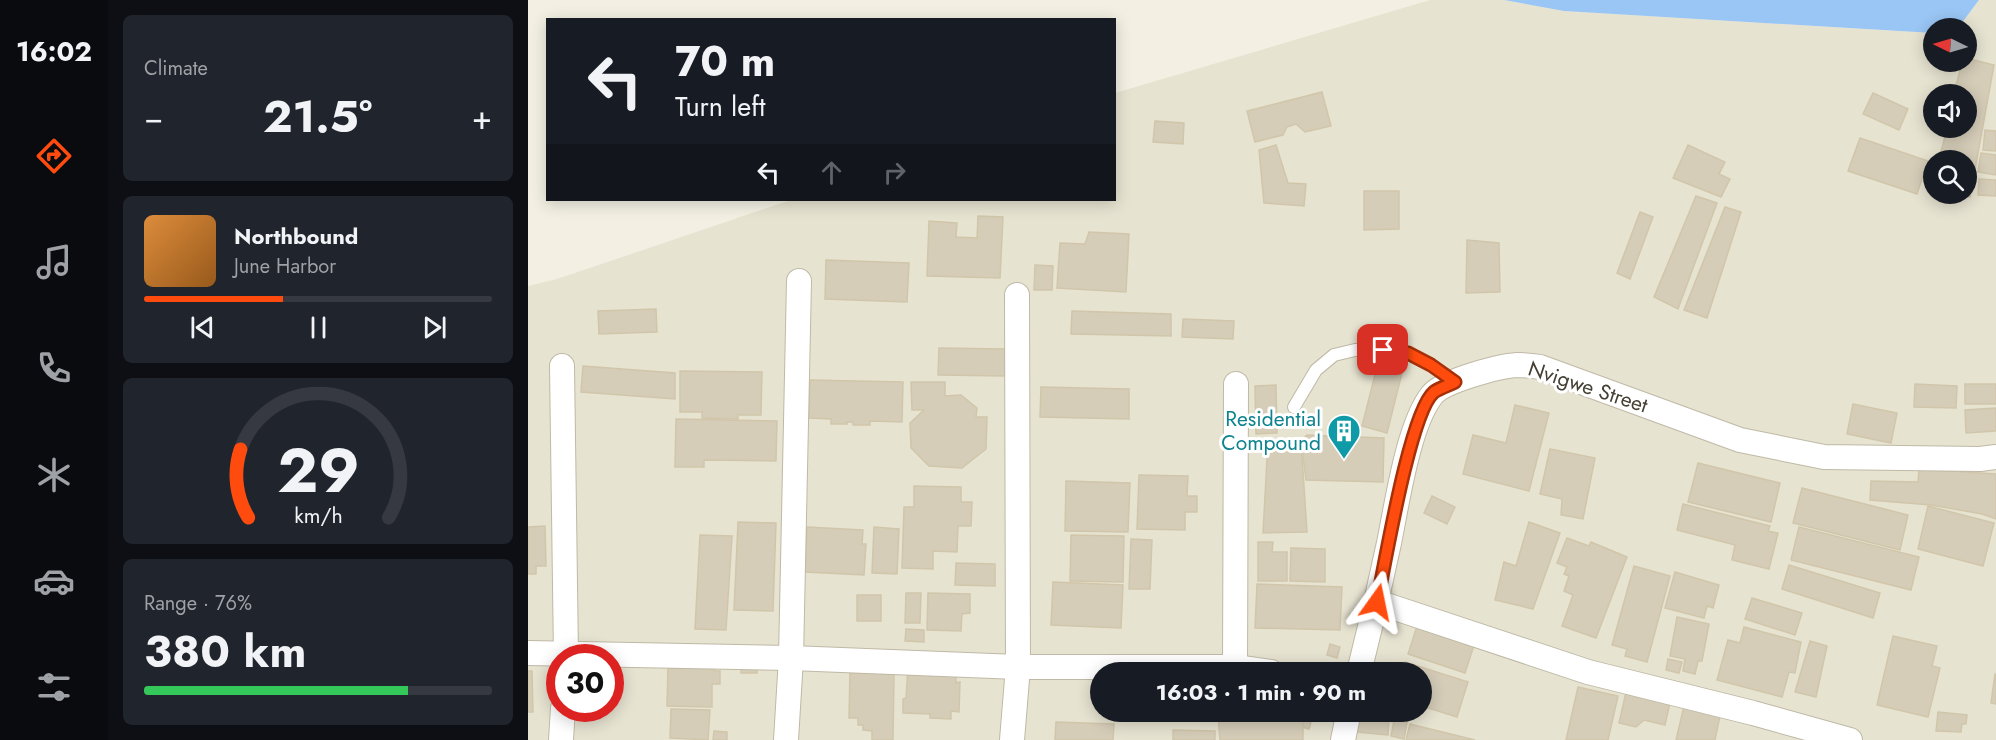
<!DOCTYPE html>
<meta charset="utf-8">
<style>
body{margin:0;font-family:Jost,sans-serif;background:#20242c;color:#f1f3f6;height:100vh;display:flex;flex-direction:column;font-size:22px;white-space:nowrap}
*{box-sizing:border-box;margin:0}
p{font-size:20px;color:#9ea1a6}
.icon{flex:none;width:33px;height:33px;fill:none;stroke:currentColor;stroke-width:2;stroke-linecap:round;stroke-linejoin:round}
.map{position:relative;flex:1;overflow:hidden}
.side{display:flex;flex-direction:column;gap:15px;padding:15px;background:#0d0f14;width:420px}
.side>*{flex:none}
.banner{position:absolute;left:18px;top:18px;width:570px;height:183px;border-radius:0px;box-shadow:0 3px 15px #0003;background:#171b24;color:#f1f3f6;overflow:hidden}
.needle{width:39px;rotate:275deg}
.controls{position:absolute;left:1395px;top:18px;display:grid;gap:12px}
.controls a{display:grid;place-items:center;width:54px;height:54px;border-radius:50%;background:#171b24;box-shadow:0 3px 15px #0003;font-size:30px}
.speed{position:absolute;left:18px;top:644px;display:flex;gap:12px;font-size:30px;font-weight:700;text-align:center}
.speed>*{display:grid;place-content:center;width:78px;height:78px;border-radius:50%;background:#171b24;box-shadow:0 3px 15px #0003;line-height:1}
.speed .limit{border:9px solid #d22;background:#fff;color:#111}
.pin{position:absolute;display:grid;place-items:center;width:51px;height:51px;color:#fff;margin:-26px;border-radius:12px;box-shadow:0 3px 9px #0006}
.me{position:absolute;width:66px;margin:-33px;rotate:12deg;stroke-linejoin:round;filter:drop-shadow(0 0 4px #0008)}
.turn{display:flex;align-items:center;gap:21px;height:126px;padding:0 30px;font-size:27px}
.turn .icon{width:78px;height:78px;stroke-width:2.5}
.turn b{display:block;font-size:42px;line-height:51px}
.lanes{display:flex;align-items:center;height:57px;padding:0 30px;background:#0003;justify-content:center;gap:30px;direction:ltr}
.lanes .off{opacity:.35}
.big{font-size:45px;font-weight:700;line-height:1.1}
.side .card{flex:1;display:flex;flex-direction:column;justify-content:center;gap:9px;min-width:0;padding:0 21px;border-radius:9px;background:#20242c}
.side .dial{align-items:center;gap:0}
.dial svg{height:156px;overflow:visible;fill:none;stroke:#363941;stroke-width:7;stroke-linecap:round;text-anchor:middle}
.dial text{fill:#f1f3f6;stroke:none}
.song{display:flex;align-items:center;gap:18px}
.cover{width:72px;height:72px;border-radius:9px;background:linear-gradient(135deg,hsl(30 70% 55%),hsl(30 70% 35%))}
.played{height:6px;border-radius:3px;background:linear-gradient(90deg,#ff4b0e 40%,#363941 40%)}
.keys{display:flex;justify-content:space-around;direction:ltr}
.heat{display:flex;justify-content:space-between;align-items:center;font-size:33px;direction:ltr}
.charge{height:9px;border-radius:4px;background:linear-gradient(90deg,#34c759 76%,#363941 0)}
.trip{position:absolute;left:562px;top:662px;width:342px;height:60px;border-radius:30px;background:#171b24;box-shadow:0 3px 15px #0003;font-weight:700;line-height:60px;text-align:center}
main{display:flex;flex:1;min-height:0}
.tabs{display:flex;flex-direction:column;width:108px;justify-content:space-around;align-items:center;background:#090b0e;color:#9ea1a6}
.tabs .icon{width:42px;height:42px}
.tabs .current{color:#ff4b0e}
.tabs b{font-size:27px;color:#f1f3f6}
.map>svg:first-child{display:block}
</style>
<main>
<nav class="tabs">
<b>16:02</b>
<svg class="icon current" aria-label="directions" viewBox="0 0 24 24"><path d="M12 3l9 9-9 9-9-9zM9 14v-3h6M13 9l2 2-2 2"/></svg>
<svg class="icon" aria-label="music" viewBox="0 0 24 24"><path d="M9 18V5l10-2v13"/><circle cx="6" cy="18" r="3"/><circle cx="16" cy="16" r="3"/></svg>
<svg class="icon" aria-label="phone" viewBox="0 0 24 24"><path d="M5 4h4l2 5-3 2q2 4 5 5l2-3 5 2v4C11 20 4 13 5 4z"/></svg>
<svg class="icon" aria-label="climate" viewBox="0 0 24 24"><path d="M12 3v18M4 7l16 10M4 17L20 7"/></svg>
<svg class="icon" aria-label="car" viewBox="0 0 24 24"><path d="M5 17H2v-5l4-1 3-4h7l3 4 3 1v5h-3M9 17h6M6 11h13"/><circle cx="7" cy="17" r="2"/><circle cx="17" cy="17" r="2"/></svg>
<svg class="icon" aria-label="filters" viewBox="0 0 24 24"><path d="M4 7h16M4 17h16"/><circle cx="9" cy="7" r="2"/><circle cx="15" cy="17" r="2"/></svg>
</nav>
<section class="side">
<div class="card"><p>Climate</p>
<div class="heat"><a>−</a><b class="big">21.5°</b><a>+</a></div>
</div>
<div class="card">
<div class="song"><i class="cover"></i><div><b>Northbound</b><p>June Harbor</p></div></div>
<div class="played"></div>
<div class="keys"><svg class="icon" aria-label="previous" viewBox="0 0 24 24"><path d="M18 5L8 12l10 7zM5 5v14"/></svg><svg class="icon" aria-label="pause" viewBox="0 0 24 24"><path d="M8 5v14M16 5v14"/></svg><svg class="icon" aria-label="next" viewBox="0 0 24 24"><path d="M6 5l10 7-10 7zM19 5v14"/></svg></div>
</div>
<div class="card dial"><svg viewBox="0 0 100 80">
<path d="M14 69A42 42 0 1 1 86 69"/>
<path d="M14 69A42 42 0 0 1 10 34" stroke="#ff4b0e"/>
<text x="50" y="56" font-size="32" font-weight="700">29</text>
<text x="50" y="72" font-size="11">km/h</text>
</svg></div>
<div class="card"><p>Range · 76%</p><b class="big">380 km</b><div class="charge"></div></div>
</section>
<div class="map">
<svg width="1468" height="740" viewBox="0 0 1468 740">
<rect width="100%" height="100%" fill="#f3f0e3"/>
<path fill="#e7e3d1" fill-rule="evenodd" d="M902 0H976L1036 11 1405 33 1406 62H1438V28H1430L1451 0H1468V740H0V286L29 279 263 200H586L587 93ZM1406 94H1438V128H1406ZM1406 160H1438V194H1406ZM32 657H82V708H32ZM573 672H894V711H573Z"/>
<path fill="#9ac6f5" d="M976 0H1451L1430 28H1406L1405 33 1036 11Z"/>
<g fill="#d5cdb8" stroke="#d1c6aa" stroke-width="1.5">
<path d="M1438 58 1466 65 1442 197 1403 194 1406 184V194H1438V160H1411L1419 128H1438V94H1426L1434 62H1438Z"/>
<path d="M794 92 803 126 777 132 768 124 759 127 755 135 727 142 719 111Z"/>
<path d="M1345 93 1380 109 1371 130 1335 114Z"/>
<path d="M627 121 656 123 655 144 625 142Z"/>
<path d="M1457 130 1468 131V151L1455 150Z"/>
<path d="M1332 138 1400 161 1389 194 1320 171Z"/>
<path d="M748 145 760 183 778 184 776 206 736 203 731 150Z"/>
<path d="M1160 145 1197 162 1191 174 1202 179 1193 197 1145 178Z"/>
<path d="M1453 153 1468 155V175L1450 172Z"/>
<path d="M1451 179 1468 180V196L1450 195Z"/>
<path d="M836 191H871V229L836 230Z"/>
<path d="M1168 196 1189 203 1150 309 1126 297Z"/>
<path d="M1197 207 1213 212 1179 318 1156 310Z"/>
<path d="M1112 212 1125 217 1102 279 1089 273Z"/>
<path d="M450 216 475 217 472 278 399 276 401 221 429 223 428 237 449 238Z"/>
<path d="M561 232 601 234 598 292 529 288 532 243 557 244Z"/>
<path d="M939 240 971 243 972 292 938 293Z"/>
<path d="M298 260 381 263 379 302 297 299Z"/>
<path d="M507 265 525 266 524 290H506Z"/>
<path d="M128 309 129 332 71 334 70 311Z"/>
<path d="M544 311 643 314V336L543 334Z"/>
<path d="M655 319 706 321 705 339 654 337Z"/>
<path d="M411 348 477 349V376L410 375Z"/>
<path d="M55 366 147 373V399L53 392Z"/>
<path d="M849 367 874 373 859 433 834 426Z"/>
<path d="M152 371 234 372 233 415H210V419L174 418V412H152Z"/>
<path d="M282 380 375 382 374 422 342 421V425H325V422H319V424H303V419L281 418Z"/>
<path d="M383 382H417V396L433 395 449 408 448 417H459L458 449 434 468 401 466 383 448 382 423 396 410H384Z"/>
<path d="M1387 384 1429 386 1428 408 1386 407Z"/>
<rect x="1437" y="384" width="31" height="20"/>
<path d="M748 385 749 433 728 434 727 386Z"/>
<path d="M513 387 601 389V419L512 417Z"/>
<path d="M1325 404 1369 413 1363 443 1319 434Z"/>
<path d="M987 405 1021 413 1001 491 935 474 945 435 978 443Z"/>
<path d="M1468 408V431L1438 433 1437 410Z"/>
<path d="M148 419 249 421 248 461 176 460V467H147Z"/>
<path d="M779 435 856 438 855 482 778 480 773 441Z"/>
<path d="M740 441H773L779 532 735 533Z"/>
<path d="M1022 449 1067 458 1055 519 1033 515 1034 499 1012 494Z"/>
<path d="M1170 463 1252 483 1243 522 1160 502Z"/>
<path d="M1391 469 1468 474V519L1454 514 1403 505 1342 500 1343 481 1390 482Z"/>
<path d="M611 475 660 476 659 496H669V512H657V530L609 529Z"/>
<path d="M538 481 602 483 600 532 537 531Z"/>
<path d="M386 486 433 487V502H444L443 526H430L429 552 405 551V569L374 568 376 507H386Z"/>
<path d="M1274 488 1380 515 1372 550 1265 523Z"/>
<path d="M904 496 927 507 919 524 896 513Z"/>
<path d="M1155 504 1242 526 1240 531 1250 533 1241 569 1204 560 1207 545 1149 530Z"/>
<path d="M1400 506 1466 523 1455 566 1390 549Z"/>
<path d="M210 522 248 523 245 611 206 610Z"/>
<path d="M1001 522 1032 533 1005 609 967 600 976 562 988 566Z"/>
<path d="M17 526 18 566H8V574H0V527Z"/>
<path d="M279 527 335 530 334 544H338L336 575 277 572Z"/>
<path d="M346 527 371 529 369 574 344 573Z"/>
<path d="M1271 527 1391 557 1383 590 1263 560Z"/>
<path d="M172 535 204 536 198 630 167 629Z"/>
<path d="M543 535 596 536 595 582 542 581Z"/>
<path d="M1039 538 1061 546 1063 542 1099 557 1068 638 1034 626 1045 595 1036 591 1041 576 1036 574 1039 567 1029 563Z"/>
<path d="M603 539 624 540 622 589H601Z"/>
<path d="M730 542H745L744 552H759V581H730Z"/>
<path d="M763 548 797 549V582L762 581Z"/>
<path d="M428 563 467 564V586L427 585Z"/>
<path d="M1261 565 1352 593 1345 618 1254 589Z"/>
<path d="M1106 566 1142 576 1119 662 1097 656 1099 649 1084 645Z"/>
<path d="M1147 572 1191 585 1185 608 1179 606 1176 618 1137 608Z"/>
<path d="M525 582 595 585 593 628 523 625Z"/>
<path d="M729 584 814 587 812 630 727 628Z"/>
<path d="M378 593H393L392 623H377Z"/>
<path d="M400 593 442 594V613L434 614 433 631 399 630Z"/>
<rect x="329" y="595" width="24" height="26"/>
<path d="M1224 598 1274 613 1267 635 1217 619Z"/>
<path d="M1149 617 1181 624 1174 661H1170L1167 674 1155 671 1157 659 1142 656Z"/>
<path d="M891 620 948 639 937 673 880 654Z"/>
<path d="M1216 627 1273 642 1267 673 1261 672 1254 697 1189 680 1200 640 1212 643Z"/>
<path d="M378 629 396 630V642L377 641Z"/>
<path d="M1365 636 1409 646 1404 666 1412 668 1400 717 1349 705Z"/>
<path d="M1282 641 1299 646 1288 697 1267 692Z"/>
<path d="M802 644 812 647 809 658 799 655Z"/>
<path d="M214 659 229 660V673H213Z"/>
<path d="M1140 659 1154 662 1151 673 1138 670Z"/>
<path d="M186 661V671H192V684H184V707L139 706 140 666Z"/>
<path d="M877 662 940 682 929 717 894 706V672H874Z"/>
<path d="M380 666 428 672V683L432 682 431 712 423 711V719L402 718V714L375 713V699L378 698Z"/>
<path d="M322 670 366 674 365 740H344V731L335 730V725H330V718H321Z"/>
<path d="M0 671H4L5 712H0Z"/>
<path d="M1467 674 1468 675V704L1463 703Z"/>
<path d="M1050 687 1090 696 1080 740H1038Z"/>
<path d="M1099 688 1143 698 1137 725 1116 720 1108 727 1091 723Z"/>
<path d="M1157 702 1193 711 1187 740H1148Z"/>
<path d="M143 709 182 710 180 740 142 738Z"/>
<path d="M758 711H786L781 729 755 722Z"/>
<path d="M1410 712 1439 715 1438 724H1434L1433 732 1408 731Z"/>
<path d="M775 713V740H692L690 715Z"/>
<path d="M831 714 861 716 860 735 829 732Z"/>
<path d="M866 720 879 722 876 739 863 736Z"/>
<path d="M528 722 586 724 585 740H527Z"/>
<path d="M882 724 947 740H878Z"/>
<path d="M645 730 687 731V740H645Z"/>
<path d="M186 731 199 732V740H185Z"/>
</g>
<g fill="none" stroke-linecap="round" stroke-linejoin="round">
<g stroke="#bfb9a5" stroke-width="14">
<path id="service" d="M766 407 788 370 806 355 827 350H855L880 353 903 365 927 382"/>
</g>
<g stroke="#bfb9a5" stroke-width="26">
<g id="minor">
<path d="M34 366 38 657"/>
<path d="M849 602 1060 672 1225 713 1322 740"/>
<path d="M0 653 263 658 490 667H707L743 672"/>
<path d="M707 667 708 384"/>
<path d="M831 672C842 629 852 586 861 543 869 504 880 425 904 395 915 381 971 366 989 365 997 365 1005 366 1012 367L1212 440 1296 457 1452 459 1468 457"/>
<path d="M33 740 35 708"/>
<path d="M258 740 263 658 271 281"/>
<path d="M484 740 490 667 489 295"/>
<path d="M815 740 821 711"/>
</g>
</g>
<use href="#service" stroke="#fff" stroke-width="12"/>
<use href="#minor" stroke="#fff" stroke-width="24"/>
</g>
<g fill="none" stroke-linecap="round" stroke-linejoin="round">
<g stroke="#a63109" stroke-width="15">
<path id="route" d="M849 602C857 564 882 412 906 392 912 388 921 385 927 382L903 365 880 353 855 350"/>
</g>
<use href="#route" stroke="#ff4b0e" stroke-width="10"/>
</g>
<defs>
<g id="building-pin" transform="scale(1.725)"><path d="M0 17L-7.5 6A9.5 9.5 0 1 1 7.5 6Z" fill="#0f9aa8" stroke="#fff"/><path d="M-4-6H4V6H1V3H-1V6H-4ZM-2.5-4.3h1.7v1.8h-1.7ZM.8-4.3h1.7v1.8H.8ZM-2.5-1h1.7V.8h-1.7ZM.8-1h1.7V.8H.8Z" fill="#fff"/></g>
</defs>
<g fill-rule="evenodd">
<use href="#building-pin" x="816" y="431"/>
</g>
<g text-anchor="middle" stroke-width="6" stroke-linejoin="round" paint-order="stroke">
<g font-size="21" fill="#454033" stroke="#fff">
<text transform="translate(1060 387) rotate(18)" y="7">Nvigwe Street</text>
</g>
<g font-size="21" fill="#0d838f" stroke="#fff" text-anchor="end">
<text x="793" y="426">Residential<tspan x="793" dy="24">Compound</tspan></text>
</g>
</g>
</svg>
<div class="controls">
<a><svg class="needle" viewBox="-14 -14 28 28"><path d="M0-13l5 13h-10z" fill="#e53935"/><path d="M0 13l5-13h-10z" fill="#9ea1a6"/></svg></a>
<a><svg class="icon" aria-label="sound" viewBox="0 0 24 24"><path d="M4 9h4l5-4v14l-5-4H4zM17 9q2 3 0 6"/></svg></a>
<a><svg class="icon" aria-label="search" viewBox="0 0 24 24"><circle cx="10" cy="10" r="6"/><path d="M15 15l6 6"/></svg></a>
</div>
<div class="speed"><div class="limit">30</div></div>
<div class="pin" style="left:855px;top:350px;background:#d93025"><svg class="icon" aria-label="arrive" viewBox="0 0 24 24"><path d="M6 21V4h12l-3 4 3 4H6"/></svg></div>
<svg class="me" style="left:849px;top:602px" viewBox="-20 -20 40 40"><path d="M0-17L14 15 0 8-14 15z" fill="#ff4b0e" stroke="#fff" stroke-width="4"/></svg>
<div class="trip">16:03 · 1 min · 90 m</div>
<div class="banner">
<div class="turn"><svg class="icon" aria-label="left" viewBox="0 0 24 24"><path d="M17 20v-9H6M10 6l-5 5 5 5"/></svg><div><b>70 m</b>Turn left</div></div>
<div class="lanes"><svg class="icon" aria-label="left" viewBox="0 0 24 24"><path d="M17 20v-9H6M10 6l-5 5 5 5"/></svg><svg class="icon off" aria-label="ahead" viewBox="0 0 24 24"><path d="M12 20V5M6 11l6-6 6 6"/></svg><svg class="icon off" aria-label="right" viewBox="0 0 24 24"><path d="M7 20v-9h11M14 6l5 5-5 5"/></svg></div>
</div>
</div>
</main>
